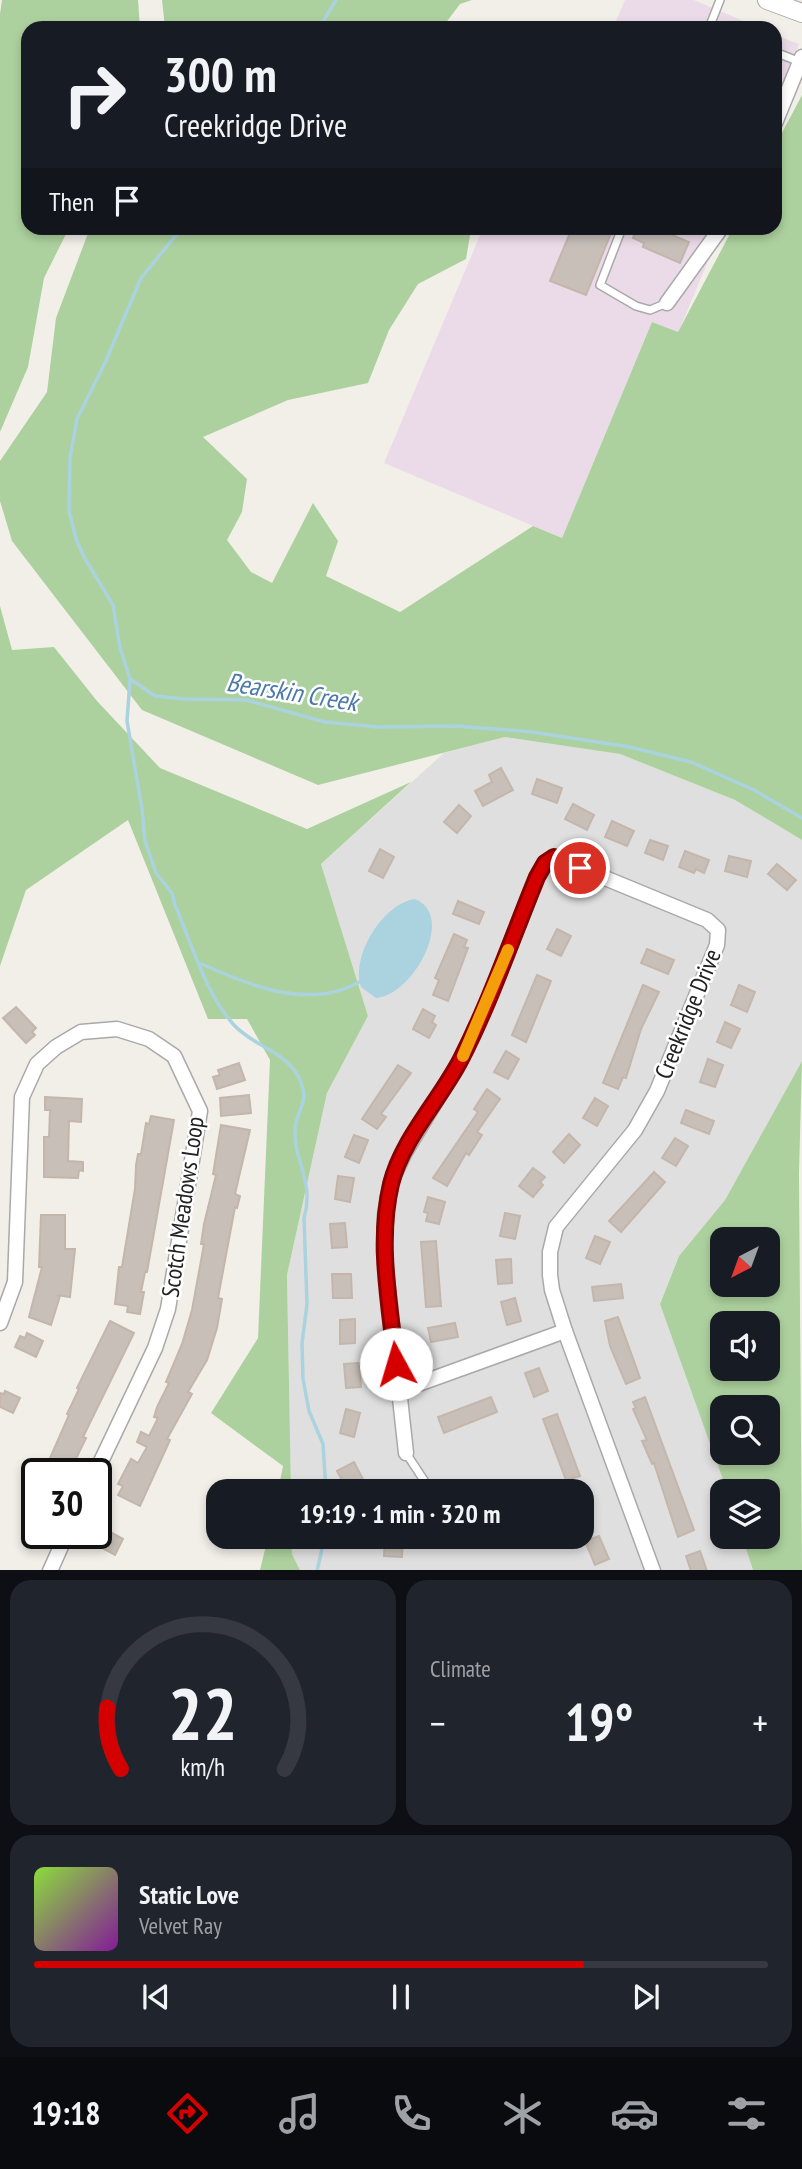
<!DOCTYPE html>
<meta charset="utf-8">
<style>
body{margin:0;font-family:"PT Sans Narrow",sans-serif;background:#20242c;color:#f1f3f6;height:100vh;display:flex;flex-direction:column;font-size:26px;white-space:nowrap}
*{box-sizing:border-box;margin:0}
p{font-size:23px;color:#9ea1a6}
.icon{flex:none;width:38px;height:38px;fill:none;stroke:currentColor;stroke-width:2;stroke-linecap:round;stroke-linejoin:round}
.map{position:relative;height:1570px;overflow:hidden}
.sheet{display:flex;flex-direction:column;gap:10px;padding:10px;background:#0d0f14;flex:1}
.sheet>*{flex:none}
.top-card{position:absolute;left:21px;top:21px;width:761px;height:214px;border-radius:21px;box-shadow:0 4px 10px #0003;background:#171b24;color:#f1f3f6;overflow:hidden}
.needle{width:46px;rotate:221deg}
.controls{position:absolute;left:710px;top:1227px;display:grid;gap:14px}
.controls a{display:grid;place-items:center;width:70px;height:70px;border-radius:14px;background:#171b24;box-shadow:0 4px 10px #0003;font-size:35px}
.speed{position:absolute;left:21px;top:1458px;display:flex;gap:14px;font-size:35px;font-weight:700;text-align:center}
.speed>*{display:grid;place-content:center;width:91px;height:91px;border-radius:50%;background:#171b24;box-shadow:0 4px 10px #0003;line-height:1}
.speed .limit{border:4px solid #111;border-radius:10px;background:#fff;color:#111}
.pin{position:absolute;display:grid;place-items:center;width:60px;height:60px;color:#fff;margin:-30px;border:4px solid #fff;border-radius:50%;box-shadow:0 2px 7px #0007}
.me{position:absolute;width:77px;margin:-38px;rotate:354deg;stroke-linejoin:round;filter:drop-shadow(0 0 5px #0008)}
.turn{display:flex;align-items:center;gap:24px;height:147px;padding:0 28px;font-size:32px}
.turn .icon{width:91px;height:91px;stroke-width:2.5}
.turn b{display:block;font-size:49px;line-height:60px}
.then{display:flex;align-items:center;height:66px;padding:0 28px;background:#0003;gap:14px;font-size:26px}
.big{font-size:52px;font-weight:700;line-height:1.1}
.sheet .card{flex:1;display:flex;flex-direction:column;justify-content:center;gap:10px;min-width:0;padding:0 24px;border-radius:21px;background:#20242c}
.sheet .dial{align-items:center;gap:0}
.dial svg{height:182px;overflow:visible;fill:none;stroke:#363941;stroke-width:7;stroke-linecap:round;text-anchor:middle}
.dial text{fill:#f1f3f6;stroke:none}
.song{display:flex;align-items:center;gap:21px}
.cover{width:84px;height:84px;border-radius:10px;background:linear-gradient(135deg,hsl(90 70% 55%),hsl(290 70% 35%))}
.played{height:7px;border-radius:4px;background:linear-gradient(90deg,#d40000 75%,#363941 75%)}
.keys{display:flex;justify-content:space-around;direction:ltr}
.heat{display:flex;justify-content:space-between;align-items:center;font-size:38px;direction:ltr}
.sheet .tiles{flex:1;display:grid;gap:10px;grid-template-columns:1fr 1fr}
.card:last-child{grid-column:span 2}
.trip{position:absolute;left:206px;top:1479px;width:388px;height:70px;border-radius:21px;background:#171b24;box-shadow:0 4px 10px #0003;font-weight:700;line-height:70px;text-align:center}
.dock{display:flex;height:112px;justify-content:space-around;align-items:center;background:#090b0e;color:#9ea1a6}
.dock .icon{width:49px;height:49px}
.dock .active{color:#d40000}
.dock b{font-size:32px;color:#f1f3f6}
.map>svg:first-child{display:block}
</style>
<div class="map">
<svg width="802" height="1571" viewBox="0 0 802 1571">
<rect width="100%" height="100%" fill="#f2efe9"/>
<path fill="#e0dfdf" d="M505 737 620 754 735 800 802 840V1061L725 1200 679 1256 660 1303 727 1491H723V1536L742 1537 753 1570H300L292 1554 291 1537 583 1536V1491H291L287 1275 327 1093 368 1016 321 864 444 753Z"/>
<g fill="#ebdbe8">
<path d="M625 0H694L760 28H613Z"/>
<path d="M775 35 799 44 775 100Z"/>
<path d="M483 228H722L678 333 652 322 562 538 384 463Z"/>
</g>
<g fill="#add19e" fill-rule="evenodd">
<path d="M2 0H138L140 28H28V228H69L44 278 28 367 0 432V14Z"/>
<path d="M162 0H472L460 4 442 28H165Z"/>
<path d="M802 95V840L735 800 620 754 505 737 318 785 142 710 12 541 0 501V461L47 392 56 318 90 228 471 229 466 259 418 284 389 330 368 383 288 400 203 437 247 479 242 512 227 540 251 572 272 583 313 503 338 541 326 576 400 612 533 526 562 538 652 322 678 332 733 228H775V146Z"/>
<path d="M0 606 12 650 54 647 97 701 160 768 307 829 411 782 321 864 368 1016 327 1093 287 1275 291 1491H278L283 1466 211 1413 258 1338 270 1060 247 1019H208L128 820 26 890 0 966Z"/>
<path d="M802 1061 799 1173 802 1570H753L742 1537 768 1536V1491H727L660 1304 679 1256 725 1200ZM768 1239V1284H723V1239ZM768 1323V1368H723V1323ZM768 1407V1452H723V1407Z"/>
<path d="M268 1537H291L292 1554 300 1570H260Z"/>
</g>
<path fill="#aad3df" d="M415 899C457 916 412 996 376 998L361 987C350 957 383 903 415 899Z"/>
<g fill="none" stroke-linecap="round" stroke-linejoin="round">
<g stroke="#aad3df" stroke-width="3.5">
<path d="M319 28 336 0"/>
<path d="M182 228 141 278 105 363 77 419 70 458 69 511 76 539 84 557 113 605 120 648 130 679 155 696 184 699 246 700 325 722 378 727 456 726 532 732 630 747 691 762 754 790 802 818"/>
<path d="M130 680 127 721 142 809 145 841 156 873 172 893 175 905C192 944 205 993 234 1025 253 1046 287 1052 299 1078 311 1103 297 1107 295 1129 293 1159 315 1183 304 1218L307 1304 302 1343 303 1379 309 1411 323 1444 326 1491"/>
<path d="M202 964C250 986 311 1011 361 981"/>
<path d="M317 1571 325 1536"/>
</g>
</g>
<g fill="#c7bfb8" stroke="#c4b6ab" stroke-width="2">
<path d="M572 228H613L586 295 550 281Z"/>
<path d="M637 228H655L689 242 680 263 643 247 644 243 633 238Z"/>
<path d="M501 768 513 790 483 806 475 791 492 782 489 775Z"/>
<path d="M537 779 562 788 557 803 532 794Z"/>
<path d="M573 804 594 815 587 830 565 819Z"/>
<path d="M459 805 471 816 457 833 444 822Z"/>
<path d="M612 821 634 831 627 846 605 837Z"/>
<path d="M650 840 668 846 663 860 645 853Z"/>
<path d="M380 849 394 857 383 878 369 871Z"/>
<path d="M685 851 709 860 704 873 696 869 694 873 679 867Z"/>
<path d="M729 856 751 861 747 877 725 871Z"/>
<path d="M777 864 796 880 787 890 768 874Z"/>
<path d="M458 901 484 912 479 924 453 914Z"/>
<path d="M557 929 571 936 561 956 547 949Z"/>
<path d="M454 934 467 940 464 947 468 948 448 1001 433 995 439 980 435 978Z"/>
<path d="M647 949 674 960 668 974 641 963Z"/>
<path d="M537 975 551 981 526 1042 512 1035Z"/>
<path d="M643 985 659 992 641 1029 626 1078 623 1077 618 1089 603 1083Z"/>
<path d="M739 985 755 992 747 1012 731 1005Z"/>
<path d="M16 1007 36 1028 32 1032 35 1035 26 1043 3 1018Z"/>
<path d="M423 1009 435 1016 432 1022 436 1025 429 1038 413 1029Z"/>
<path d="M725 1022 740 1029 731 1048 717 1042Z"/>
<path d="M506 1051 519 1059 508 1079 494 1072Z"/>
<path d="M708 1059 723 1065 715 1087 700 1082Z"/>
<path d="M239 1063 245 1080 217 1089 213 1077 220 1075 218 1070Z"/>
<path d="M398 1065 411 1073 381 1114 386 1117 377 1129 362 1119Z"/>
<path d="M487 1089 500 1099 477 1132 482 1135 469 1155 466 1153 447 1186 433 1178 478 1112 474 1109Z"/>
<path d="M249 1095 251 1113 221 1116 220 1098Z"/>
<path d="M45 1097 82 1099 81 1122 69 1121 68 1161 83 1162V1171L79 1170 78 1178 44 1177V1137H49L50 1110H45Z"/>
<path d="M595 1098 608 1106 597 1126 583 1118Z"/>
<path d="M686 1110 714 1121 709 1134 681 1123Z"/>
<path d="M151 1116 174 1120 147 1272H145L141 1292H144L140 1314 127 1312 128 1306 115 1304 119 1267H122L135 1189 136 1165 138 1154H141L146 1123 149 1124Z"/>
<path d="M221 1125 250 1130 235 1194 240 1196 237 1208 235 1207 218 1298 222 1299 217 1328 207 1360 188 1392 192 1394 167 1439 170 1440 140 1506 118 1495 123 1486 118 1484 131 1459 138 1463 147 1447 137 1442 141 1432 149 1436 158 1418 154 1417 157 1407 169 1383 166 1382 182 1344 192 1310 204 1244H201L204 1224 216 1175 213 1174Z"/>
<path d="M569 1134 580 1145 564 1163 553 1152Z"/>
<path d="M354 1135 368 1140 359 1163 345 1157Z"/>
<path d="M675 1138 688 1146 676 1166 662 1158Z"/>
<path d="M533 1168 545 1177 540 1182 543 1185 533 1197 519 1186Z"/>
<path d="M654 1172 665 1182 621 1232 609 1221Z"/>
<path d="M338 1176 354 1178 350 1202 335 1199Z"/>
<path d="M428 1197 445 1202 439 1224 426 1221 428 1213 424 1212Z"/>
<path d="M505 1213 520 1216 515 1239 500 1236Z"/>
<path d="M41 1215H65V1249H75L70 1297 57 1295 60 1296 51 1325 29 1317 42 1267H39Z"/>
<path d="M345 1223 347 1247 332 1248 330 1224Z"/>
<path d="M595 1236 610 1242 600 1264 586 1258Z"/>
<path d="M436 1241 441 1306 426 1307 421 1242Z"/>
<path d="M511 1259 512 1283 498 1284 496 1260Z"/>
<path d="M332 1274H351L352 1298H333Z"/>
<path d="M621 1284 623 1298 594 1301 592 1287Z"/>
<path d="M515 1298 521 1321 507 1325 501 1302Z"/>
<path d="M618 1317 640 1378 626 1384 610 1346 605 1321Z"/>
<path d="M355 1319V1343L340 1344V1320Z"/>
<path d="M110 1321 134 1333 83 1437 86 1438 73 1465 67 1474H43L69 1415 67 1414 79 1389 77 1388Z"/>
<path d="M455 1323 458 1337 431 1342 428 1328Z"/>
<path d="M27 1333 43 1341 36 1357 15 1347 20 1336 25 1338Z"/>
<path d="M359 1363 361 1387 346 1388 344 1364Z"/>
<path d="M539 1368 548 1391 534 1397 525 1373Z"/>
<path d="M5 1391 20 1398 13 1413 0 1407V1393L4 1394Z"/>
<path d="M491 1397 497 1412 444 1433 438 1417Z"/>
<path d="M645 1397 694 1530 678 1537 654 1463 652 1464 642 1441 647 1440 633 1409 636 1408 633 1402Z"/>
<path d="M346 1409 360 1413 354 1437 340 1433Z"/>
<path d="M557 1414 580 1476 566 1480 543 1419Z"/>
<path d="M354 1462 365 1483 348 1491 337 1471Z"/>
<path d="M101 1527 123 1539 115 1555 93 1543Z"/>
<path d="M385 1536H403L402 1557 384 1556Z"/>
<path d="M599 1536 609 1559 595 1565 585 1541Z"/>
<path d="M700 1551 707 1571H691L686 1556Z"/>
</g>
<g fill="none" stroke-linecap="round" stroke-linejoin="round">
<g stroke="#a9a9a9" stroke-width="10">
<g id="service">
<path d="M709 28 720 0"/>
<path d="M775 52 800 62"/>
<path d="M622 228 600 285 636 306 650 310 667 303"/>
<path d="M406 1453 431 1491"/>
</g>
</g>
<g stroke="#a9a9a9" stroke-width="17">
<g id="minor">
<path d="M775 123 802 57"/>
<path d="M667 303 721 228"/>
<path d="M0 1323 15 1282 22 1097 37 1064 56 1047 81 1032 117 1029 149 1039 174 1056 200 1111 168 1309 155 1348 95 1474"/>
<path d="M399 1391 565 1331"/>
<path d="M406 1453 384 1252 385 1215 391 1182 405 1152 460 1061 488 1001 537 877 545 863 554 857 707 920 718 930 717 945 657 1091 635 1130 556 1227 550 1252V1275L552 1290 565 1331 653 1571"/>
<path d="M50 1571 67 1533"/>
</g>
</g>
<g stroke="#a9a9a9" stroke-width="20">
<path id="tertiary" d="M767 0 802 13"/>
</g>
<use href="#service" stroke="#fff" stroke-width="7"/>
<use href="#minor" stroke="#fff" stroke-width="14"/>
<use href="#tertiary" stroke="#fff" stroke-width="18"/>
</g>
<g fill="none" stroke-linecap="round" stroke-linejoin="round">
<g stroke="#8a0000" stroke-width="18">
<path id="route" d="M396 1364C390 1305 377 1243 391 1184 402 1139 440 1100 461 1059 491 1000 512 938 537 877L545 863 554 857 580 868"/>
</g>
<use href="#route" stroke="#d40000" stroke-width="12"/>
<path stroke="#f59e0b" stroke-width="12" d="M463 1056 508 950"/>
</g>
<g text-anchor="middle" stroke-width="5" stroke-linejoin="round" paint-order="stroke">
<g font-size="24" fill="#222" stroke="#fff">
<text transform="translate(688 1014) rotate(-68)" y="8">Creekridge Drive</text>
<text transform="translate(183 1207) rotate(-82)" y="8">Scotch Meadows Loop</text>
</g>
<g font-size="26" font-style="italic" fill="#4a7aab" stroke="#fff">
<text transform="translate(292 692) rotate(9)" y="9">Bearskin Creek</text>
</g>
</g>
</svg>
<div class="controls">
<a><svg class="needle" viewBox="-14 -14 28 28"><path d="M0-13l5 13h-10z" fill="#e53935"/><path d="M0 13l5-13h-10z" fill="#9ea1a6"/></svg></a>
<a><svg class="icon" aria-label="sound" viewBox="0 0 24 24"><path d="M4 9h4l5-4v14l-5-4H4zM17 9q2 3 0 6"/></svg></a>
<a><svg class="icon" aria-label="search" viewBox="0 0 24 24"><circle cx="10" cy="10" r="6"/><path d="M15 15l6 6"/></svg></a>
<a><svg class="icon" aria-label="layers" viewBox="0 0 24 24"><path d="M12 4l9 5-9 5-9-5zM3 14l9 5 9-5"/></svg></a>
</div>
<div class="speed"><div class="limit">30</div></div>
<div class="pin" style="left:580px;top:868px;background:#d93025"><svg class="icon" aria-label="arrive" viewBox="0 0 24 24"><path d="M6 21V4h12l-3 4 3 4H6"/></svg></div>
<svg class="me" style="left:396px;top:1364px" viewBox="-20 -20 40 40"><circle r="19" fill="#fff"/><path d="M0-13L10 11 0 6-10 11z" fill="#d40000"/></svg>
<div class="trip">19:19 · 1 min · 320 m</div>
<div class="top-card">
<div class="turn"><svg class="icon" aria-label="right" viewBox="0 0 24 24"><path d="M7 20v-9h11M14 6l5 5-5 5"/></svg><div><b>300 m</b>Creekridge Drive</div></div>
<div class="then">Then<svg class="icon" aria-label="arrive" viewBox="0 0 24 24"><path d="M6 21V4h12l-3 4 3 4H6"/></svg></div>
</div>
</div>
<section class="sheet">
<div class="tiles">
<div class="card dial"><svg viewBox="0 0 100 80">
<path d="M14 69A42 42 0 1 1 86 69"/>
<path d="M14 69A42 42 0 0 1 8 42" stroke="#d40000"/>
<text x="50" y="56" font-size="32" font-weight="700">22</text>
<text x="50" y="72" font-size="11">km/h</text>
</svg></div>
<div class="card"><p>Climate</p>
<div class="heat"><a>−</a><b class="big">19°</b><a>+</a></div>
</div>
<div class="card">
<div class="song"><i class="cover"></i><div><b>Static Love</b><p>Velvet Ray</p></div></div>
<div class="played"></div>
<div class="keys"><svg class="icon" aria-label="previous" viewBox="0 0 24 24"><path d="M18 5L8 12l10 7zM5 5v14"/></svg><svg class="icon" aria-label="pause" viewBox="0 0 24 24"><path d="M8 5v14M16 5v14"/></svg><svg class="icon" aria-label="next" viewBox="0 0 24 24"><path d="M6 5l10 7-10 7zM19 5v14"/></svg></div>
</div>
</div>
</section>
<nav class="dock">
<b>19:18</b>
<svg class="icon active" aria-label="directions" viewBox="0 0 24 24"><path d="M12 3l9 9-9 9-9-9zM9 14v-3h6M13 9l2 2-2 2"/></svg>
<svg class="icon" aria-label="music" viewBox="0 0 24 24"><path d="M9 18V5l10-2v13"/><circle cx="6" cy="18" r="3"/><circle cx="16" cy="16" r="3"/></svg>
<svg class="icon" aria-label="phone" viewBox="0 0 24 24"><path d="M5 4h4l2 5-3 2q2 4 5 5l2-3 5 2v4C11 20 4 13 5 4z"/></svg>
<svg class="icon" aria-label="climate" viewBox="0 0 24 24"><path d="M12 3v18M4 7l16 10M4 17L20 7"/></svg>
<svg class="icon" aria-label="car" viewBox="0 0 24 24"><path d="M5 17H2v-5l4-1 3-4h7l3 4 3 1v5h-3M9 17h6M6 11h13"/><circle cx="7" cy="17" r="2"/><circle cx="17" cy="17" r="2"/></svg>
<svg class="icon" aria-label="filters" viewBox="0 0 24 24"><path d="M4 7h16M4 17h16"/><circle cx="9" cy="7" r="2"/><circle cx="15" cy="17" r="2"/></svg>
</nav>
